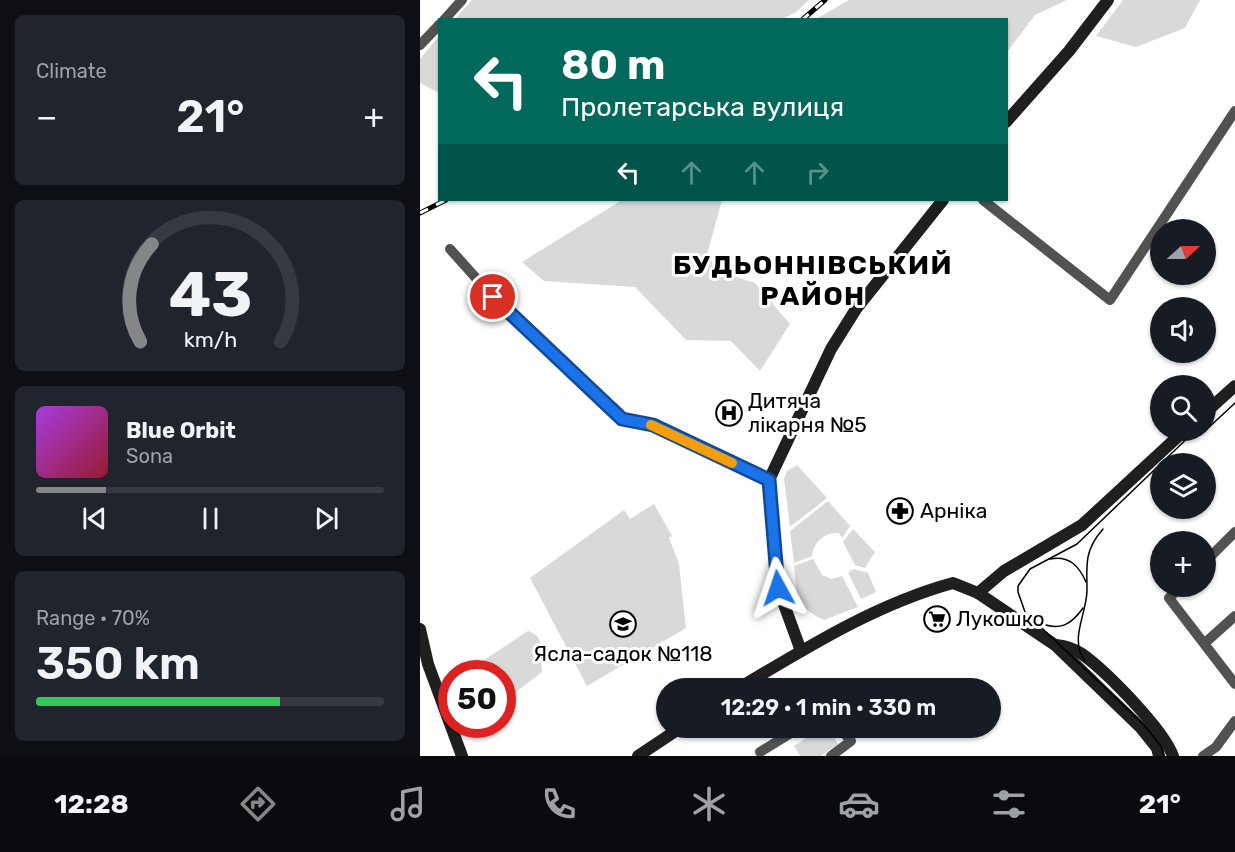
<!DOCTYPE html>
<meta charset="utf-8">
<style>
body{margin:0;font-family:Rubik,sans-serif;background:#20242c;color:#f1f3f6;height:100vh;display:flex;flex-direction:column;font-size:22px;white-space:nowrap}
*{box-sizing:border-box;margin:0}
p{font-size:20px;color:#9ea1a6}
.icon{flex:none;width:33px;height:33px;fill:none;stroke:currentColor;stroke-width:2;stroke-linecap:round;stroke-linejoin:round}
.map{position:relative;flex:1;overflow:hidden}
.sheet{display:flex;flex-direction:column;gap:15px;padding:15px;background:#0d0f14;width:420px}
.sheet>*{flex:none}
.top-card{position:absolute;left:18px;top:18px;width:570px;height:183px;border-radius:0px;box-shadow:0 2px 4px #0004;background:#00695c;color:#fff;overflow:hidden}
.needle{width:39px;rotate:69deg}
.fabs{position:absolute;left:730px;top:219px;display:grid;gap:12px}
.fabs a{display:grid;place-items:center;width:66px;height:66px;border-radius:50%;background:#171b24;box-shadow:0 2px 4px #0004;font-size:30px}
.speed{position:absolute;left:18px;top:660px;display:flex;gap:12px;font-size:30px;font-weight:700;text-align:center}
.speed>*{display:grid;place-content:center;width:78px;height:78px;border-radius:50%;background:#171b24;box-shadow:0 2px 4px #0004;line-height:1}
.speed .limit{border:9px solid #d22;background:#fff;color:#111}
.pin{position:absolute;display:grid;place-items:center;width:51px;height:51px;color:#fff;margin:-26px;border:3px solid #fff;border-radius:50%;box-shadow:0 2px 6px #0007}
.me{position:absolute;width:66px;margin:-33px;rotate:355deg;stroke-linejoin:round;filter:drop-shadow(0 0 4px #0008)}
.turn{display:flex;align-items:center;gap:21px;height:126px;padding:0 24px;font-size:27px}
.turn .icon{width:78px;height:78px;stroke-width:2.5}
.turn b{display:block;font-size:42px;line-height:51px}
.lanes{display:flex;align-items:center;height:57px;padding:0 24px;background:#0003;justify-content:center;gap:30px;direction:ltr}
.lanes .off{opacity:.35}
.big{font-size:45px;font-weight:600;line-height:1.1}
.sheet .widget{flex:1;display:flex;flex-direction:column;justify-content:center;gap:9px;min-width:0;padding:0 21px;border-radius:9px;background:#20242c}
.sheet .dial{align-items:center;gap:0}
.dial svg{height:156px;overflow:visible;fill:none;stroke:#363941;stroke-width:7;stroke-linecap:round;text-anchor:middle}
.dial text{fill:#f1f3f6;stroke:none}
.song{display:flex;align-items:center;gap:18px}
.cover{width:72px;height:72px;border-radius:9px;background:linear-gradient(135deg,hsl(280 70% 55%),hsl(350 70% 35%))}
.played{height:6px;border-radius:3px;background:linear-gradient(90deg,#858687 20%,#363941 20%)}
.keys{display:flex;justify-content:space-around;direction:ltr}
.heat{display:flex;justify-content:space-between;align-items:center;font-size:33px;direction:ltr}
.charge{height:9px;border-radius:4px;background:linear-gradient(90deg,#34c759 70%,#363941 0)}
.trip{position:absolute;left:236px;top:678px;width:345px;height:60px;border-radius:30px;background:#171b24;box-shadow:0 2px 4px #0004;font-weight:600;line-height:60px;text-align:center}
.dock{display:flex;height:96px;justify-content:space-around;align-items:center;background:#090b0e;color:#9ea1a6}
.dock .icon{width:42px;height:42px}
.dock .active{color:#858687}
.dock b{font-size:27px;color:#f1f3f6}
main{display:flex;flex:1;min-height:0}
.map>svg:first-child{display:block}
</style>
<main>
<section class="sheet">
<div class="widget"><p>Climate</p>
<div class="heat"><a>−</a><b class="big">21°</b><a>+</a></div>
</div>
<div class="widget dial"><svg viewBox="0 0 100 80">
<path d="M14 69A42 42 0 1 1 86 69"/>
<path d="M14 69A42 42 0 0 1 20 19" stroke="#858687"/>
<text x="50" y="56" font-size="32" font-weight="700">43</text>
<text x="50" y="72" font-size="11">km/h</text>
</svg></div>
<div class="widget">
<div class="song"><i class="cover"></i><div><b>Blue Orbit</b><p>Sona</p></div></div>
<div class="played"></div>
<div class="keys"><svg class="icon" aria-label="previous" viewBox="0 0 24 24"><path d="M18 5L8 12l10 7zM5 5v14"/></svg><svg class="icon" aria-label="pause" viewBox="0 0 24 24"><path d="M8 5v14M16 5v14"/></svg><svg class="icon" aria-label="next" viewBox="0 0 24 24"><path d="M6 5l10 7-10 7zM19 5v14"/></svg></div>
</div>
<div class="widget"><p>Range · 70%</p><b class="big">350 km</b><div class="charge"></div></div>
</section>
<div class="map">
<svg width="815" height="756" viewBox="0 0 815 756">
<rect width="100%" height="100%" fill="#fff"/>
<g fill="#d9d9d9">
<path d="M52 0H389L376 12 362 19H35Z"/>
<path d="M429 0H647L615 15 587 52 586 20 396 19Z"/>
<path d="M703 0H780L765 28 716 47 676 36Z"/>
<path d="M19 36 20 93H19L0 83V59Z"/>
<path d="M202 200H302L287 255 300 272 335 283 370 324 340 371 311 341 266 340 215 287 124 281 102 262Z"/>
<path d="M377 465 407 498 370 527 364 479 367 471Z"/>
<path d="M408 501 430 526 422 538 419 533C405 532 394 541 392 556L374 563 370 531Z"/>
<path d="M234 504 252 536 249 538 259 564 266 628 167 686 110 578 204 510 210 519Z"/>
<path d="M433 529 455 552 445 568 435 565 423 542Z"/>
<path d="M393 559 402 575 412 579 422 576 438 607 404 620C374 606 377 595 374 566Z"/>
<path d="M433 569 448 573 456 592 441 599 428 573Z"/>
<path d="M108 631C123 636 120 644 120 656 120 661 122 666 122 672L83 702 82 674 49 673 52 668Z"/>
<path d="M402 728H409L418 744 401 756H380L374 746Z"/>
</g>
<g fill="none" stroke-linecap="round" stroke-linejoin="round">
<g stroke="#525252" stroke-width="10">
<path d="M24 20 42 0"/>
<path d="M0 45 20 24"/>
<path d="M563 200 690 300 815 111"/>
<path d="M30 249 73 297 202 419 233 425 349 480"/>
<path d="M786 561 815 532"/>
<path d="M761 586 749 598 815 684"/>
<path d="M786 642 815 616"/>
<path d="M340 752 379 728"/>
<path d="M411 756 431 741 424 733"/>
<path d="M783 756 796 747 815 721"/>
</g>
<g stroke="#1f1f1f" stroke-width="12">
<path d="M586 122 649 51 688 0"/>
<path d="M786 412 815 386"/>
<path d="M558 593 584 571 662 525 765 430"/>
<path d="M0 629 8 664 42 756"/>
<path d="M636 645C645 646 655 649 662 654 687 672 743 729 753 756"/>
<path d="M381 651 358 588 349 480 411 349 436 309 523 200"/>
<path d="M319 688C386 648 456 604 533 583L558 593 635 645 721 728 737 748 739 756"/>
<path d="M218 756 260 728"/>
</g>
<g stroke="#000" stroke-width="1.5">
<path d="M786 430 815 403"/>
<path d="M630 559C649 555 659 566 666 582"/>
<path d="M620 623C640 631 651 625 663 608"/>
<path d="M666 662C648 641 667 614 667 590 667 579 666 568 668 557 670 546 676 537 683 529"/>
<path d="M744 756 741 746 724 725 605 612 598 592V586L610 569 657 544 776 430"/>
</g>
<g stroke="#000" stroke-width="5">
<g id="rail">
<path d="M382 20 405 0"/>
<path d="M0 213 26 200"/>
</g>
</g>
<use href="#rail" stroke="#fff" stroke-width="3" stroke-dasharray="9" stroke-linecap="butt"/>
</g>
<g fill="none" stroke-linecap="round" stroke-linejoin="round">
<g stroke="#114b97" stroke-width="15">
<path id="route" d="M73 297 202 419 233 425 349 480 358 588"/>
</g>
<use href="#route" stroke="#1a73e8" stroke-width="10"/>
<path stroke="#f59e0b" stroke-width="10" d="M231 425 312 463"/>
</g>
<defs>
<g id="hospital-ring" transform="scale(1.35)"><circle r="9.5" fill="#fff" stroke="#000" stroke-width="1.5"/><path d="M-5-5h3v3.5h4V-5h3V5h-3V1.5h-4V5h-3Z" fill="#000"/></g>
<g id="pharmacy-ring" transform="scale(1.35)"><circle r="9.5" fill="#fff" stroke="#000" stroke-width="1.5"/><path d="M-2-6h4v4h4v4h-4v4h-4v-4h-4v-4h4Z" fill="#000"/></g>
<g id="supermarket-ring" transform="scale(1.35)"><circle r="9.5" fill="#fff" stroke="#000" stroke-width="1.5"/><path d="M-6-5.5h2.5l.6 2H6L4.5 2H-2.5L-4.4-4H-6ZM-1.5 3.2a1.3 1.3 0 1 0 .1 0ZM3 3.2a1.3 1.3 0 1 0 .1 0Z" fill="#000"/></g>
<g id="school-ring" transform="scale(1.35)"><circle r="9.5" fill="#fff" stroke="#000" stroke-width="1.5"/><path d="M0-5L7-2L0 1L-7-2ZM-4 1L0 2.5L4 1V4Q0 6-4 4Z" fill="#000"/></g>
</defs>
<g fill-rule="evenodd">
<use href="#hospital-ring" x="309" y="413"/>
<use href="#pharmacy-ring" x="480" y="511"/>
<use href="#supermarket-ring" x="517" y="619"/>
<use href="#school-ring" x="203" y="624"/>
</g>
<g text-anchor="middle" stroke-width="6" stroke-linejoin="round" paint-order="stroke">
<g font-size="21" fill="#000" stroke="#fff" text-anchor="start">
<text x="328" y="408">Дитяча<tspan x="328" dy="24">лікарня №5</tspan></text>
<text x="500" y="518">Арніка</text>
<text x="536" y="626">Лукошко</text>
<text x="203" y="661" text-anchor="middle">Ясла-садок №118</text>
</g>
<g font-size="27" font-weight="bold" letter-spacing="1.5" fill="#000" stroke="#fff">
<text x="393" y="274">БУДЬОННІВСЬКИЙ<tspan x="393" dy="31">РАЙОН</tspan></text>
</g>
</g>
</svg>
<div class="fabs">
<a><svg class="needle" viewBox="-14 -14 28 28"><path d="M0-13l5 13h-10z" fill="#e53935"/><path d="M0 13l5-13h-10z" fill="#9ea1a6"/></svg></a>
<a><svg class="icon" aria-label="sound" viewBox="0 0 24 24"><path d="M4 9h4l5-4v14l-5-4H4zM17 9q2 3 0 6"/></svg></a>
<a><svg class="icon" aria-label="search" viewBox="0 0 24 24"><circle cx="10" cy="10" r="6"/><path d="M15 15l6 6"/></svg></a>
<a><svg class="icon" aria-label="layers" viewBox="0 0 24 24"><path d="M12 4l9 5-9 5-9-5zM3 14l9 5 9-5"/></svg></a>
<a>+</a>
</div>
<div class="speed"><div class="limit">50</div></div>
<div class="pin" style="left:73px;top:297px;background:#d93025"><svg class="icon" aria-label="arrive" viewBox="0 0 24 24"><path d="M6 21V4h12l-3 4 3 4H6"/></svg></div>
<svg class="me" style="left:358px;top:588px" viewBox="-20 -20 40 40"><path d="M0-17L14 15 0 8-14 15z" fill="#1a73e8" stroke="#fff" stroke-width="4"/></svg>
<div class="trip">12:29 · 1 min · 330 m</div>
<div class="top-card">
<div class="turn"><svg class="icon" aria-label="left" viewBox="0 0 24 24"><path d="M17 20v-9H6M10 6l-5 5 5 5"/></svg><div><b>80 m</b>Пролетарська вулиця</div></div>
<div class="lanes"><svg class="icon" aria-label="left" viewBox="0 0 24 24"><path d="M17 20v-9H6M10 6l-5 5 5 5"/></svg><svg class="icon off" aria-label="ahead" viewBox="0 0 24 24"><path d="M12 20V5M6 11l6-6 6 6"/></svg><svg class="icon off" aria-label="ahead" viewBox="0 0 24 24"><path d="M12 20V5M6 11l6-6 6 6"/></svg><svg class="icon off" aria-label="right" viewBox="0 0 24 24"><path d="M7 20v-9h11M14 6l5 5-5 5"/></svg></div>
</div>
</div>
</main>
<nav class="dock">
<b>12:28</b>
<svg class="icon active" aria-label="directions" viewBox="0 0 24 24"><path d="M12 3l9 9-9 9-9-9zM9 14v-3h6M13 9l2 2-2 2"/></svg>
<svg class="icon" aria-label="music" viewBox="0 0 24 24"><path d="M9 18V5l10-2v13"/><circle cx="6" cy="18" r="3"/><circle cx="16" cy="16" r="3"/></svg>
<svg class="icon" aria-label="phone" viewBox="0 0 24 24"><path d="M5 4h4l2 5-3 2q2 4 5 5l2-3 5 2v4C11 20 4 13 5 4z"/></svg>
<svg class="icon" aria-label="climate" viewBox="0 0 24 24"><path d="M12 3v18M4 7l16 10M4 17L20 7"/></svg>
<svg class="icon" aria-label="car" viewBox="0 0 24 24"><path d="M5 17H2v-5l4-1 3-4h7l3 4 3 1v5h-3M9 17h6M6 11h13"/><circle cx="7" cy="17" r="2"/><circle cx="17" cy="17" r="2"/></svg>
<svg class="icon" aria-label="filters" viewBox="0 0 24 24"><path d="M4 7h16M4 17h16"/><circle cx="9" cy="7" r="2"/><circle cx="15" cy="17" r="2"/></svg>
<b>21°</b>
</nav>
